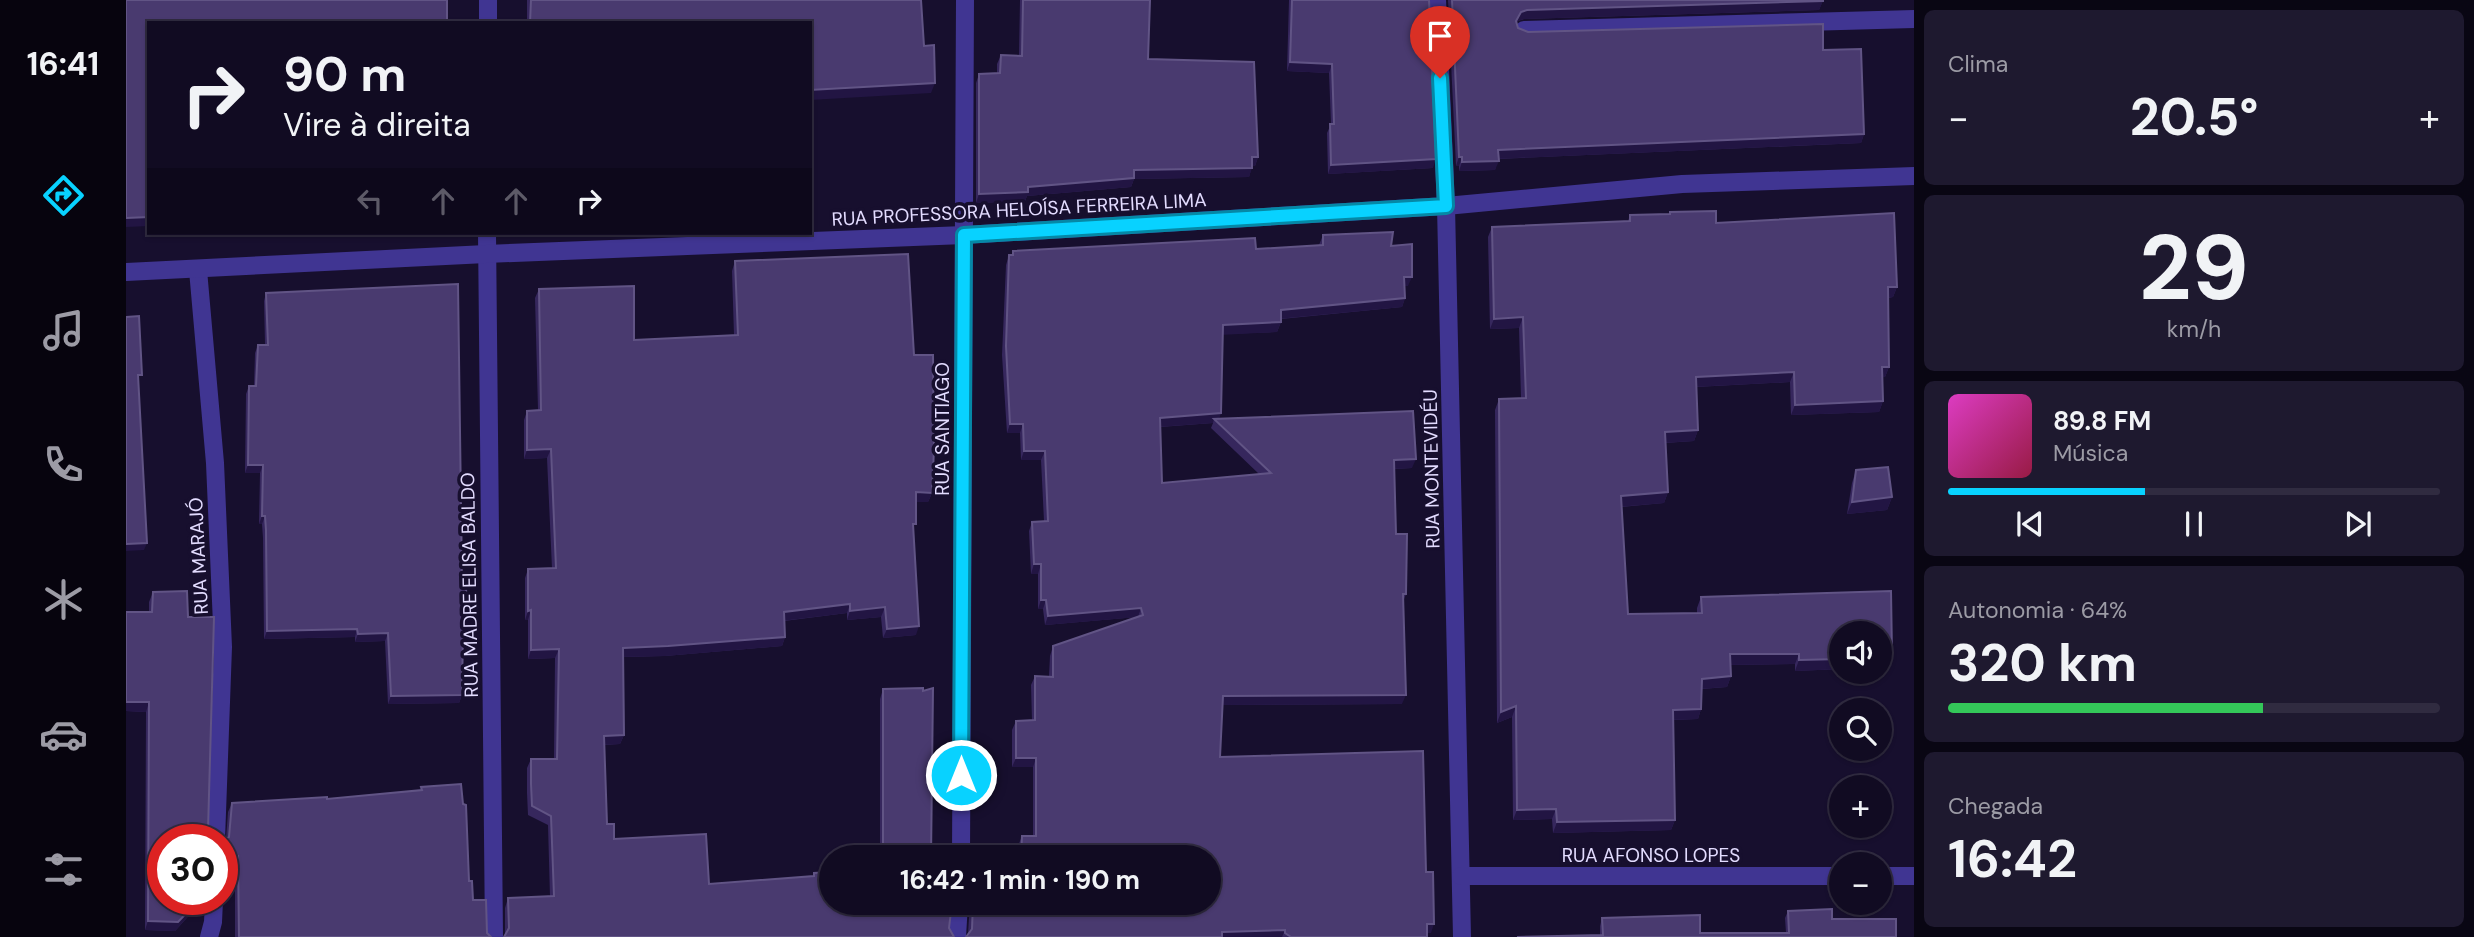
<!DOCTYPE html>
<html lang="pt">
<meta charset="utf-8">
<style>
body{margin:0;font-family:"DM Sans",sans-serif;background:#1e192f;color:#f1f3f6;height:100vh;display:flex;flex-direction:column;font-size:26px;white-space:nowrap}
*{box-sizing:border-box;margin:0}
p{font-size:23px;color:#9c9ba5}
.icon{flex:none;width:38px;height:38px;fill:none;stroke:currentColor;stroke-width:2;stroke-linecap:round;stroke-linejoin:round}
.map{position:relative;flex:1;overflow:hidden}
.side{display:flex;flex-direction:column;gap:10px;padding:10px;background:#090613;width:560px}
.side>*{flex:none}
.hud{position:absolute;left:21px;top:21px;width:665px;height:214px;border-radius:0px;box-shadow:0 2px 5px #0004,0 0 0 2px #302b40;background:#110b22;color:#f1f3f6;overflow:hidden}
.controls{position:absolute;left:1703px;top:621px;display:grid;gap:14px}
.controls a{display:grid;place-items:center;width:63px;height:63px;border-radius:50%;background:#110b22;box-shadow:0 2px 5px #0004,0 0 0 2px #302b40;font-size:35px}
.speed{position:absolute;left:21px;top:824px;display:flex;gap:14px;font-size:35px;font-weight:700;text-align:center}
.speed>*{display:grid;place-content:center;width:91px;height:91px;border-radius:50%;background:#110b22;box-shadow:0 2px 5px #0004,0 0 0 2px #302b40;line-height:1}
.speed .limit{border:10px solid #d22;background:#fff;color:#111}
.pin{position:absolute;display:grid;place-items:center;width:60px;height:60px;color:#fff;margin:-72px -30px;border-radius:50% 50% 50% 0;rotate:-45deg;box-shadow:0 0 7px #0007}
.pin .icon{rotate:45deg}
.me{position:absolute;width:77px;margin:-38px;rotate:0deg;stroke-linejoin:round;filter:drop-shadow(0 0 5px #0008)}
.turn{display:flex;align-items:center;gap:24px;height:147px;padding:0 21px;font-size:32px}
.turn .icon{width:91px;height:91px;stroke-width:2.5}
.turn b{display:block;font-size:49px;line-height:60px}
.lanes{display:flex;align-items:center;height:66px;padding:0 21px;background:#0003;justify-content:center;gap:35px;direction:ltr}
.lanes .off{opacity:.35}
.big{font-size:52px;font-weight:700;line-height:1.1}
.side .widget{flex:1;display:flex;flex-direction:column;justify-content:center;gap:10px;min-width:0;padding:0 24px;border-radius:10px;background:#1e192f}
.side .dial{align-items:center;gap:0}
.dial b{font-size:91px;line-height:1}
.song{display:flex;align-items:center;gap:21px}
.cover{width:84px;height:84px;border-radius:10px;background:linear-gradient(135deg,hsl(310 70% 55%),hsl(340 70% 35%))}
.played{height:7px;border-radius:4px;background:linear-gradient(90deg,#08d2ff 40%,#302b40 40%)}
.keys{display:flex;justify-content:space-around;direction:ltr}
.heat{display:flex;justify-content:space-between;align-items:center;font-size:38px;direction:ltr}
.charge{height:10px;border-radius:5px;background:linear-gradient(90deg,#34c759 64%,#302b40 0)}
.trip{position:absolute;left:693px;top:845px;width:402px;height:70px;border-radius:35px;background:#110b22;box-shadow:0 2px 5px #0004,0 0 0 2px #302b40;font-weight:700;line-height:70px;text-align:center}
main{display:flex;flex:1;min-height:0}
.dock{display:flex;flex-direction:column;width:126px;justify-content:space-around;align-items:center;background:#07040e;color:#9c9ba5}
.dock .icon{width:49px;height:49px}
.dock .current{color:#08d2ff}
.dock b{font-size:32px;color:#f1f3f6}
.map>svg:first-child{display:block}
</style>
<main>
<nav class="dock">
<b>16:41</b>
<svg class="icon current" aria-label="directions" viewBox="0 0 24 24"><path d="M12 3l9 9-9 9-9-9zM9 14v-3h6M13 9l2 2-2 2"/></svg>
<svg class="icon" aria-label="music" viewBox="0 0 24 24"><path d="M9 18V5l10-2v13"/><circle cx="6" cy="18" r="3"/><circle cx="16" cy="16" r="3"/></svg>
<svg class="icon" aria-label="phone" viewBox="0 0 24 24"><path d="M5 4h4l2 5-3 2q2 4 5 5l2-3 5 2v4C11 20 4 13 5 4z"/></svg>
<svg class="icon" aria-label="climate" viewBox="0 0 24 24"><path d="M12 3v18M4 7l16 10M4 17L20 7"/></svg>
<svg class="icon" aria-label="car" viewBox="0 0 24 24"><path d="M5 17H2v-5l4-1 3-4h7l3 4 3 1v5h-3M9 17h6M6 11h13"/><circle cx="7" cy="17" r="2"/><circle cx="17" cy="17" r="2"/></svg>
<svg class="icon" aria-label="filters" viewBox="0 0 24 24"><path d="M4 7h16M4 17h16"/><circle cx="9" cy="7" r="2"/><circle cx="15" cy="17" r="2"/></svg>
</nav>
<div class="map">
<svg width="1788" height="937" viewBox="0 0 1788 937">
<rect width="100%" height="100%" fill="#170f2e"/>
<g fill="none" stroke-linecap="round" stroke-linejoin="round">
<g stroke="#403592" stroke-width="18">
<path d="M1311 0 1320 206 1336 937"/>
<path d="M362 23V0"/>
<path d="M1398 30 1788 19"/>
<path d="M361 233 368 937"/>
<path d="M72 270 89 463 97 647 90 840"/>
<path d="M0 272 360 254 838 235 1320 206 1556 184 1788 176"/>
<path d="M835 858 839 0"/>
<path d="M1335 876H1715"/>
<path d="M1754 876H1788"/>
<path d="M83 937 87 922 88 900"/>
<path d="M831 937 833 903"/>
</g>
</g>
<g fill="#36275d" fill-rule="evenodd">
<path d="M401 0H795L798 46 805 93 684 23H401Z"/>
<path d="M894 0H1024L1022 59 1132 157 1129 166H1126L1123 177 1008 179 1005 187 901 196 899 201 850 203V83L853 74 871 73V64L875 55 893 56Z"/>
<path d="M1163 0H1303L1307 168 1202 174 1201 133 1205 124 1203 73 1161 71Z"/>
<path d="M1322 0H1697L1693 10 1398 19 1392 21 1391 23 1392 28 1402 32 1697 50 1738 134 1735 143 1372 159 1369 170 1333 171V166H1330Z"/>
<path d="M1590 211V223L1768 213 1771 287 1767 297 1762 298 1763 367 1759 377H1756L1757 401 1753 412 1665 415 1664 382 1570 387 1572 430 1568 441 1539 443 1542 492 1538 503 1495 507 1502 614 1571 613V608L1575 597 1765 591 1766 655 1762 666H1755L1754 668V634H1715V669L1669 671V664L1605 665V676L1601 687 1576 689 1575 709 1572 719 1547 720 1549 820 1545 830 1427 833 1426 819 1387 820 1386 717 1371 723 1369 410 1373 399 1395 398 1393 328 1364 329 1362 237 1366 227 1502 221 1504 215 1543 214 1544 212Z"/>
<path d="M1197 235 1265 246 1282 286H1278L1279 298 1276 307 1155 319V322L1151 332 1097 334 1093 419 1286 468 1268 469 1270 534 1280 594 1277 602 1276 704 1096 705 1094 757 1300 872 1305 933H1301V937H840L842 934 844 903H1083V858H892V846L896 836H907V767H886V730L890 721H906L905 685 909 676H923L924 656 927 646 1011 617 919 625 917 609H912V574H905L903 531 906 522 918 521 915 460H895L894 433H881L876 355 880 265 883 255H886L887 251 1130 249 1193 245ZM1087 423 1085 428 1133 474 1036 483 1034 427Z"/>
<path d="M609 261 788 355 806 493 802 502H790L787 532 790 635 757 638 755 617 721 620V613L658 621 659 637 656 646 539 656 497 657 498 735 494 744 478 745 481 824 488 839 583 884 687 876 688 873 705 903 379 934V908L382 898 424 897 422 825 402 815 401 793V768L405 759H428L429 658 402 659V620H399V578L402 569 426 568 421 458 398 459V420L401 411 412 410 409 298 413 289 508 340 608 335 606 271Z"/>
<path d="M140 293 336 578 338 639H337L336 695 333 703 262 704 259 641 229 642V637L138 639 137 538 136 524H133L134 473H119L120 394 123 386H128L129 353 132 345H139L138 301Z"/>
<path d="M1730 470 1766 497 1761 510 1721 514 1726 483Z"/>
<path d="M27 592 37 900H77L49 931 19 930 20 712 0 711V612H23V602Z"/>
<path d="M757 689 805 858H754V699Z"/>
<path d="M295 787 343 881 347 900 361 933 365 937H109V866L96 879V841L100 839 102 812 106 803 201 799 294 790Z"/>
<path d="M1662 911 1706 919 1770 937 1474 935V926L1476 918 1574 933H1660L1659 918Z"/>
</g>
<g fill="#221543">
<path d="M1697 1 1693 10 1398 19 1392 21 1387 30 1395 12 1401 10Z"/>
<path d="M1164 62 1206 64 1203 73 1161 71Z"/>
<path d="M809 83 805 93 684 100V90Z"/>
<path d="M1738 134 1735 143 1368 159 1372 150Z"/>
<path d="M1126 157H1132L1129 166H1123Z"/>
<path d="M1333 157H1336L1333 166H1330Z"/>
<path d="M1310 159 1307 168 1202 174 1205 165Z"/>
<path d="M1373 161 1369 170 1333 171 1336 162Z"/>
<path d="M1126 168 1123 177 1008 179 1005 187 901 196 899 201 850 203 853 194 1008 170Z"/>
<path d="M23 217V226L0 227V218Z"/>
<path d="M26 233H63L25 236Z"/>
<path d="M64 233H122L121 237H62Z"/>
<path d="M1278 277H1286L1282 286H1275Z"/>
<path d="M1762 287H1771L1767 297 1758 298Z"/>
<path d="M1279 298 1276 307 1151 319 1155 310Z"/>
<path d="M1397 317 1393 328 1364 329 1368 319Z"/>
<path d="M1155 322 1151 332 1094 335 1097 325Z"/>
<path d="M1756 367H1763L1759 377 1752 378Z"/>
<path d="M1668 372 1664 382 1566 387 1570 377Z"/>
<path d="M1757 401 1753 412 1665 415 1669 405Z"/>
<path d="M1095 413 1092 422 1088 419 1087 423 1031 427 1034 418Z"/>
<path d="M884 424H897L894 433H881Z"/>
<path d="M1572 430 1568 441 1535 443 1539 432Z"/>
<path d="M425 449 421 458 398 459 401 450Z"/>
<path d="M898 451H919L915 460H895Z"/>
<path d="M1290 459 1286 468 1264 469 1268 460Z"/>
<path d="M122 465H137L134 473H119Z"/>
<path d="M790 492 806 493 802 502H786Z"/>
<path d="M1542 492 1538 503 1491 507 1495 496Z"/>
<path d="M1766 497 1761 510 1721 514 1726 502Z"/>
<path d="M136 516H139L136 524H133Z"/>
<path d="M21 543 18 550 0 551V544Z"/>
<path d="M908 564H915L912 574H905Z"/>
<path d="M915 600H920L917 609H912Z"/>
<path d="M724 604 721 613 655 621 658 612Z"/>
<path d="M759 607 755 617 721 620 724 611Z"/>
<path d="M1015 608 1012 617 919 625 922 616Z"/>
<path d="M405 610 402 620H399L402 611Z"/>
<path d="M793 626 790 635 757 638 761 629Z"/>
<path d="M231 629 229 637 138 639 141 631Z"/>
<path d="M262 633 259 641 229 642 232 634Z"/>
<path d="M659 637 656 646 539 656 494 657 497 648Z"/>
<path d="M433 649 429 658 402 659 405 650Z"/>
<path d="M1604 654H1673L1669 664 1600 665Z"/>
<path d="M1766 655 1762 666H1755L1754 668V658L1758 656Z"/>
<path d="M1715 659V669L1669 671 1673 660Z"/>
<path d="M1605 676 1601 687 1572 689 1576 679Z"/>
<path d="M336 695 333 703 262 704 265 696Z"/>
<path d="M1280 695 1276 704 1093 705 1097 696Z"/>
<path d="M0 702H23L20 712 0 711Z"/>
<path d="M1390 706 1386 717 1371 723 1375 712Z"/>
<path d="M1575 709 1572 719 1543 720 1547 710Z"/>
<path d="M498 735 494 744 474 745 478 736Z"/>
<path d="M890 758H910L907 767H886Z"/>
<path d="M1430 809 1426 819 1387 820 1391 810Z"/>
<path d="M1549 820 1545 830 1427 833 1431 822Z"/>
<path d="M112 857 109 866 96 879V874Z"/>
<path d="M73 900H77L49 931 19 930 22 921Z"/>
<path d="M1301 924H1308L1305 933H1297Z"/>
<path d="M1159 930 1156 937H1094L1096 932Z"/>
</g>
<g fill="#493a6f" stroke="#615485" stroke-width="2">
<path d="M0 0H321V23H23V217L0 218Z"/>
<path d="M405 0H795L798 46 808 45 809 83 684 90V23H404Z"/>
<path d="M897 0H1024L1022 59 1128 62 1132 157H1126V168L1008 170V178L902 187V192L853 194V74L874 73 875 55 896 56Z"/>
<path d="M1166 0H1303L1310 159 1205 165 1204 124H1208L1206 64 1164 62Z"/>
<path d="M1326 0H1697V1L1401 10 1395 12 1390 21 1392 28 1402 32 1697 24V50L1735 49 1738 134 1372 150 1373 161 1336 162V157H1333Z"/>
<path d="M1590 211V223L1768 213 1771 287H1762L1763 367H1756L1757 401 1669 405 1668 372 1570 377 1572 430 1539 432 1542 492 1495 496 1502 614 1576 613 1575 597 1765 591 1766 655 1758 656V658H1754V634H1715V659L1673 660V654H1604L1605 676 1576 679 1575 709 1547 710 1549 820 1431 822 1430 809 1391 810 1390 706 1375 712 1373 399 1400 398 1397 317 1368 319 1366 227 1504 221V215L1544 214V212Z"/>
<path d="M1267 232 1265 246 1286 244V277H1278L1279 298 1155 310V322L1097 325 1095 413 1034 418 1036 483 1145 473 1088 419 1287 411 1290 459 1268 460 1270 534H1281L1280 594H1277L1280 695 1097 696 1094 757 1297 751 1300 872H1307L1308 924H1301V937H1165L1159 933V930L1096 932V937H840L846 929 847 903H1083V858H895L896 836H910V758H890V721L909 720V676L927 677V646L1017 615 1015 608 922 616 920 600H915V564H908L906 522 922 521 919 451H898L897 424H884L880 346 883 255H887V251L1129 238 1130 249 1197 245V235Z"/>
<path d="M782 254 788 355H807L808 449 806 493 790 492V524H787L793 626 761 629 759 607 724 611V604L658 612 659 637 542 646 497 648 498 735 478 736 481 824H488V839L580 834 583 884 688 876V873L705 872V903H826L823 928 828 937H378L383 928 382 898 428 896 425 816 406 806 405 784V759H431L433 649 405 650V610L402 611V569L430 568 425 449 401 450V411L415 410 413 289 508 286V340L612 335 609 261Z"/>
<path d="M332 284 336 578H339L341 600V631H337L336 695 265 696 262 633 232 634 231 629 141 631 140 530 139 516H136L137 465H122L123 386H130L132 345H142L140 293Z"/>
<path d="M13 316 16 375H12L21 543 0 544V317Z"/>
<path d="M1762 467 1766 497 1726 502 1730 470Z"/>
<path d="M61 591 62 617H88L82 830 84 837 90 840H37V900H73L52 922 22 921 23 702H0V612H26L27 592Z"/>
<path d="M797 688V691L807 688 805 858H757V689Z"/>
<path d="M335 784 337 804 340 805 343 881H346L347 900H360L361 933 365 937H113L112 857 96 874V841L103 837 106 803 201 797V799L296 790 295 787Z"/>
<path d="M1706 909V919H1770V937H1391L1477 935 1476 918 1574 915V933H1663L1662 911Z"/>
</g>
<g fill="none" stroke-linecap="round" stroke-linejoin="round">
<g stroke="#0588a6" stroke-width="18">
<path id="route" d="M835 775 838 235 1320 206 1314 78"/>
</g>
<use href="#route" stroke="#08d2ff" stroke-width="12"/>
</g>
<g text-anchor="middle" stroke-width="7" stroke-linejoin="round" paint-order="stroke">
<g font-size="19" fill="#e3dcff" stroke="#170f2e">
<text transform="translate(893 209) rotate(-3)" y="7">RUA PROFESSORA HELOÍSA FERREIRA LIMA</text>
<text transform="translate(816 429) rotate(-90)" y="7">RUA SANTIAGO</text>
<text transform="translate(1305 469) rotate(-91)" y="7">RUA MONTEVIDÉU</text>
<text transform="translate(72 556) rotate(-93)" y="7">RUA MARAJÓ</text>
<text transform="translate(343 585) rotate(-91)" y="7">RUA MADRE ELISA BALDO</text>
<text x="1525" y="862">RUA AFONSO LOPES</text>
</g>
</g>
</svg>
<div class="controls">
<a><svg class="icon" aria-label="sound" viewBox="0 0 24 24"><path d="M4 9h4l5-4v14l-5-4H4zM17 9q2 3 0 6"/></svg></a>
<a><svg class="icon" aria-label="search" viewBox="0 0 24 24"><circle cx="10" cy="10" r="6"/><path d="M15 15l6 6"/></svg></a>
<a>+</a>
<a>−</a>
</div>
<div class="speed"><div class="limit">30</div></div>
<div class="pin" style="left:1314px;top:78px;background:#d93025"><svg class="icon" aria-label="arrive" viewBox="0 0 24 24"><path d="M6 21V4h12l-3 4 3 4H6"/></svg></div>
<svg class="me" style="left:835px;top:775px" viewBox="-20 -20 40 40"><circle r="17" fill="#08d2ff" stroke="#fff" stroke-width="3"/><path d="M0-11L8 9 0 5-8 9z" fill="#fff"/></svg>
<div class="trip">16:42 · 1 min · 190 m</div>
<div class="hud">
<div class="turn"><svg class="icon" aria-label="right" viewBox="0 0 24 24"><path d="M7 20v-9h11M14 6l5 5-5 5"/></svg><div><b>90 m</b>Vire à direita</div></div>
<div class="lanes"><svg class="icon off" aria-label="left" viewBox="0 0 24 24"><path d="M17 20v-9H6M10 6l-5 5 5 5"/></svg><svg class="icon off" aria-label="ahead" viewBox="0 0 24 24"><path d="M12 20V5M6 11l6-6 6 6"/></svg><svg class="icon off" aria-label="ahead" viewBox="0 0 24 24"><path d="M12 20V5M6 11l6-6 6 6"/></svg><svg class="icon" aria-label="right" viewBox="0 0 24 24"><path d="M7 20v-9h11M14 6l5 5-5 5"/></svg></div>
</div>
</div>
<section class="side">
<div class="widget"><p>Clima</p>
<div class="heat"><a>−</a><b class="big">20.5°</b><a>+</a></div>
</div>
<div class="widget dial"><b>29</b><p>km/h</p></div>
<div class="widget">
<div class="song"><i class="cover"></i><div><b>89.8 FM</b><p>Música</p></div></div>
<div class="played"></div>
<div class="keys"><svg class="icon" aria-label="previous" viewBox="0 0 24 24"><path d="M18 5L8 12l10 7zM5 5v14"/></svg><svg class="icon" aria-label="pause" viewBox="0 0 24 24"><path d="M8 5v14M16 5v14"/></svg><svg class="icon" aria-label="next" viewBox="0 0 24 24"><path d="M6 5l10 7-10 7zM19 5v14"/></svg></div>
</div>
<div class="widget"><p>Autonomia · 64%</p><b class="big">320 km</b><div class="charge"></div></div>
<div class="widget"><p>Chegada</p><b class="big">16:42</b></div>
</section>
</main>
